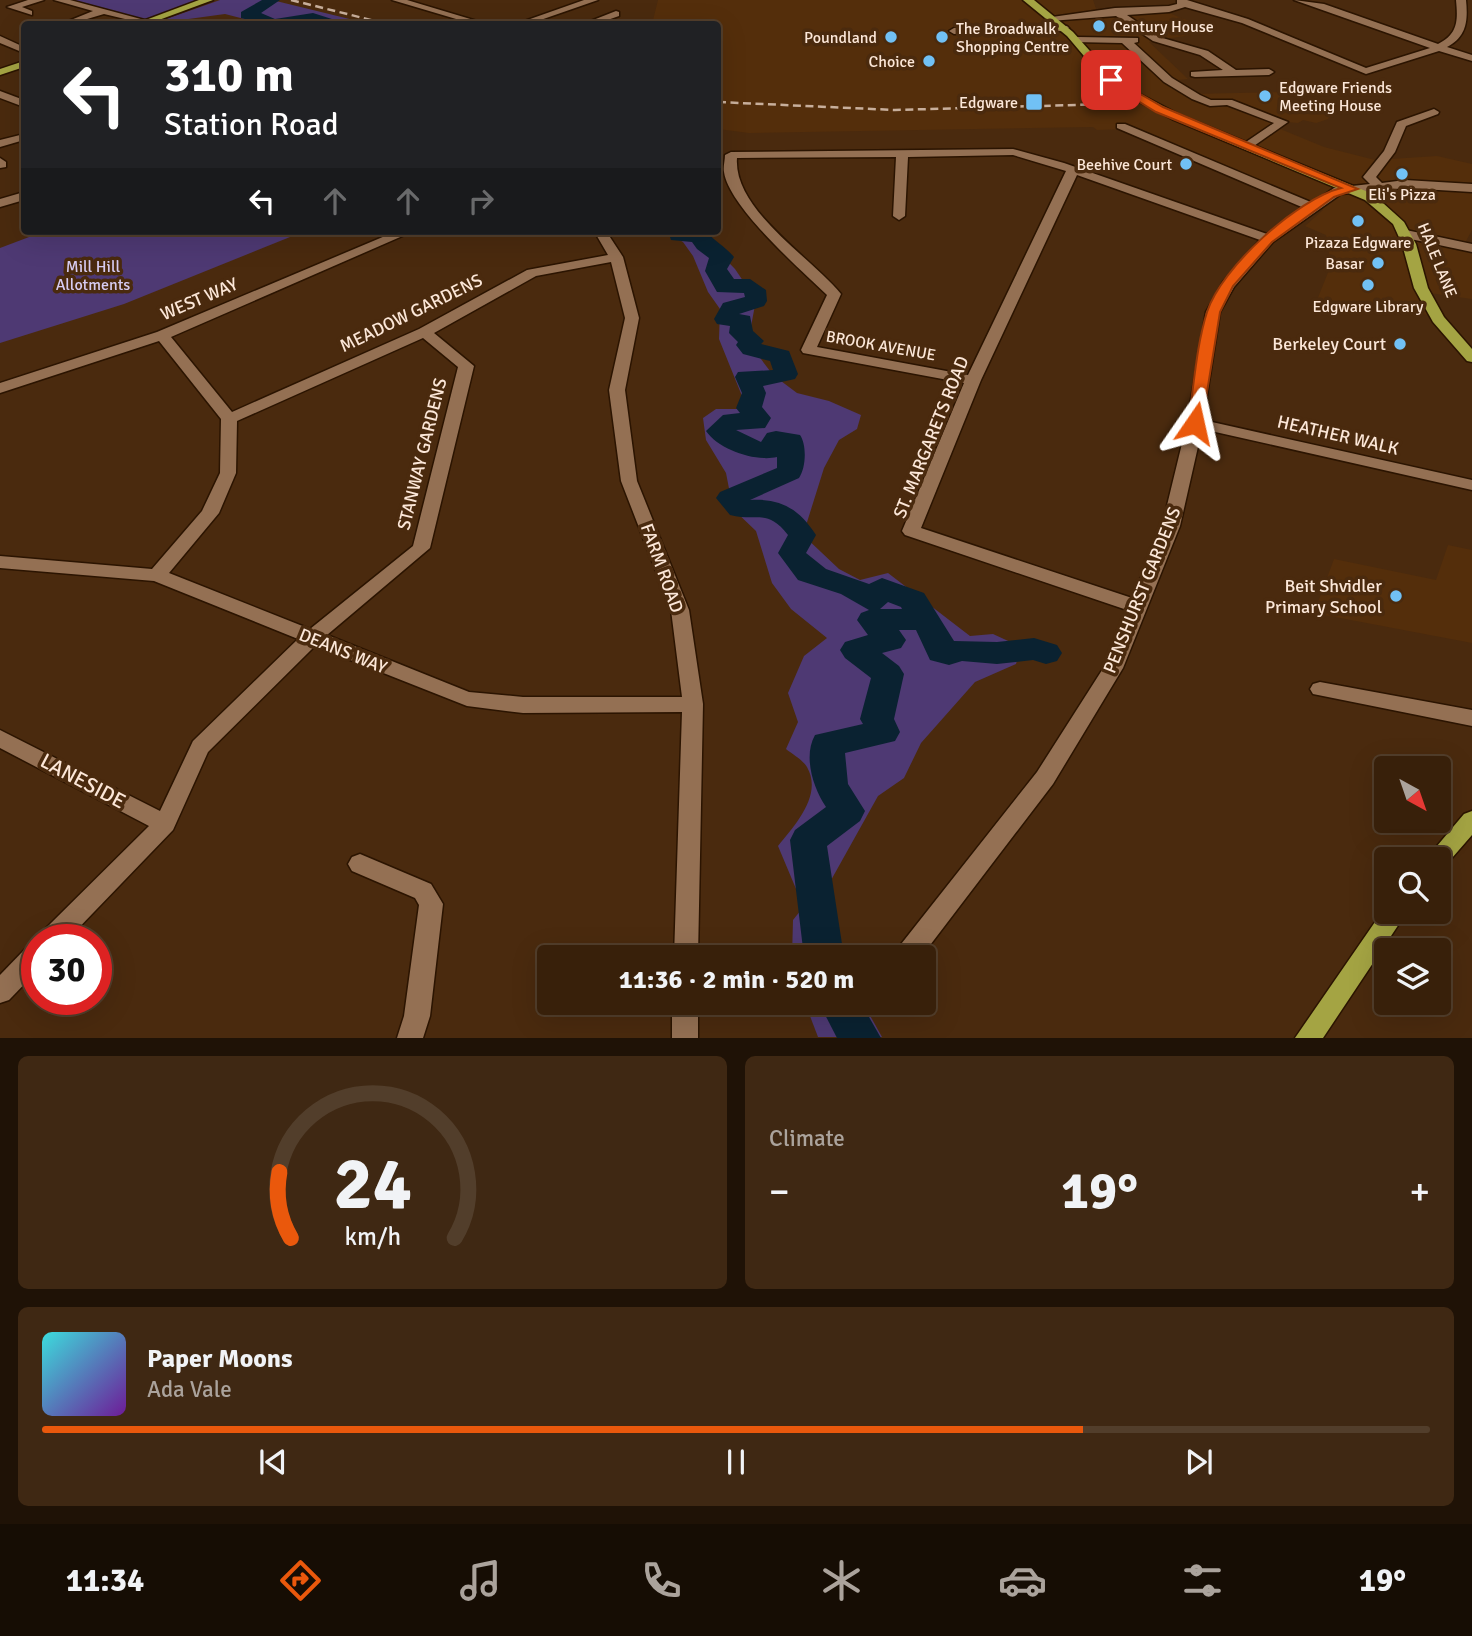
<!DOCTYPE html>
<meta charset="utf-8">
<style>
body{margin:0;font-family:Signika,sans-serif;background:#3f2813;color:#f1f3f6;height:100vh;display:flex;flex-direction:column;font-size:26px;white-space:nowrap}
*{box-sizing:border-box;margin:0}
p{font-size:23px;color:#aba39c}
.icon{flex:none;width:38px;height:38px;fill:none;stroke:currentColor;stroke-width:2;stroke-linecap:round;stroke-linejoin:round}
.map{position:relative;height:1038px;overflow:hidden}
.drawer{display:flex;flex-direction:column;gap:18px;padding:18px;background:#1f1206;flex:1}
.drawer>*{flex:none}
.guide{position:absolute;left:21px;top:21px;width:700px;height:214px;border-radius:7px;box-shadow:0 7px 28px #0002,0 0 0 2px #523e2b;background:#202124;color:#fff;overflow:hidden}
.needle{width:46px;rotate:140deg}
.buttons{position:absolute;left:1374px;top:756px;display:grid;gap:14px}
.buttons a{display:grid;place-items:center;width:77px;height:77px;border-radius:7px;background:#38200a;box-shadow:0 7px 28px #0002,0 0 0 2px #523e2b;font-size:35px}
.speed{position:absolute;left:21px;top:924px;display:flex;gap:14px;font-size:35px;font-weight:700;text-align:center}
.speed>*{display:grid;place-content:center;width:91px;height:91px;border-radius:50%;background:#38200a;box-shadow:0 7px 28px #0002,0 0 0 2px #523e2b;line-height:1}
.speed .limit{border:10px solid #d22;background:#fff;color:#111}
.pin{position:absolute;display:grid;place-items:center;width:60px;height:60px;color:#fff;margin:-30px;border-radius:14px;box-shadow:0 4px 10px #0006}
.me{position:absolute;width:77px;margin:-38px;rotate:11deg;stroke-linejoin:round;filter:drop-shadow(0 0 5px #0008)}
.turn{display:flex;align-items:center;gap:24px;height:147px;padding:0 28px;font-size:32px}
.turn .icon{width:91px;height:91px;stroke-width:2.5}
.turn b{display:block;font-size:49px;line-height:60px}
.lanes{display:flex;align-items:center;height:66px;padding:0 28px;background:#0003;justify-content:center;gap:35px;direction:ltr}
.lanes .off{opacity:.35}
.big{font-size:52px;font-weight:800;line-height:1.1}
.drawer .tile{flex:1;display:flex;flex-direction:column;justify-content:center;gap:10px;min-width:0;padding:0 24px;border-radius:10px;background:#3f2813}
.drawer .dial{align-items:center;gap:0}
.dial svg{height:182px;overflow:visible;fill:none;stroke:#523e2b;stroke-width:7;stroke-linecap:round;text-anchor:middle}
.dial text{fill:#f1f3f6;stroke:none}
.song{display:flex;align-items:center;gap:21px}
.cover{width:84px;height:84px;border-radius:10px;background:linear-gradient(135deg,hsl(180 70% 55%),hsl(280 70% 35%))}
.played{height:7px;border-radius:4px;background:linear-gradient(90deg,#ea580c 75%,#523e2b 75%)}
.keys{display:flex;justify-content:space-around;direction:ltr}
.heat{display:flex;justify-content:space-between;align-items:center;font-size:38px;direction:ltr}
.drawer .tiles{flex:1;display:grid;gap:18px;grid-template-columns:1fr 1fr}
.tile:last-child{grid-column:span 2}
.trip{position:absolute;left:537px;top:945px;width:399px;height:70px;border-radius:7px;background:#38200a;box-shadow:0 7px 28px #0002,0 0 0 2px #523e2b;font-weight:800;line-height:70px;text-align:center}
.menu{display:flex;height:112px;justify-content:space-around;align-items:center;background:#160d04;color:#aba39c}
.menu .icon{width:49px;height:49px}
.menu .on{color:#ea580c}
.menu b{font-size:32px;color:#f1f3f6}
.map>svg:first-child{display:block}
</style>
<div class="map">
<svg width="1472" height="1038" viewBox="0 0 1472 1038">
<rect width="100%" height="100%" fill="#4a2a0e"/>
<g fill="#542e0b">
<path d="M658 0H1093L1098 15 1169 13 1214 31 1149 42 1188 79 1169 81 1197 99 1219 107 1229 104 1275 122 1273 126 1324 147 1375 160 1437 156 1472 164V230L1466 241 1472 243V299L1430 293 1444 317 1317 300 1331 265 1326 235 1305 226 1323 210 1126 129 1097 130 1093 127 749 133 718 129V24H652Z"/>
<path d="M1283 92 1289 99 1335 110 1328 119 1316 123 1303 120 1298 123 1288 122 1227 99H1204L1193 94Z"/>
<path d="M1448 545 1472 550V643L1314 613 1334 559 1436 580Z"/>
</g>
<g fill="#4e3973">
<path d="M59 0H209L147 22Z"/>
<path d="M220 0H272L370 24H264L225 14 152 24Z"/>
<path d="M45 231H305L124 304 0 343V248Z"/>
<path d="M664 231H698L735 269 756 300 748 342 773 375 797 393 829 401 861 415 857 429 839 440 824 468 803 535 839 569 860 580 888 573 970 636 993 634 1021 647 1016 664 975 682 921 743 904 778 878 796 830 882 799 896 778 846C795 825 823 795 807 767 803 760 792 754 786 749L798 722 788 693 804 656 827 638 791 609 772 583 756 531 733 509 726 473 706 440 703 418 716 409H738L742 396 719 339 720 309 708 292 693 256 683 242Z"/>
<path d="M825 906 831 919 813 932 807 952 844 957H792L793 920 801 910Z"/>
<path d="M805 1003H863L882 1037H818Z"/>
</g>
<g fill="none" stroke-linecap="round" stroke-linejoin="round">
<g fill="#0a2231" fill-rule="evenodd">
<path d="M262 0H280L261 13 275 19 313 13 335 20 330 24H312L313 22 263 24 241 18V12Z"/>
<path d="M668 231 707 232C715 242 726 247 734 257L727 269 734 279H750L766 290 767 301 764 306 739 314 750 316 753 331 764 341 761 344 789 351 798 374 795 379 763 386 766 393 762 407 771 418 765 428 736 430 761 442 767 433 776 431 800 435C807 445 806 468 799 478L750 500C781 498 799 509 816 535L806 553 826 569 869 584 882 578 924 593 954 641 997 642 1034 638 1057 645 1062 653 1057 661 1046 664 1033 660 997 664 962 661 949 665 930 660 916 630H899L906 640 901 648 882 653 899 666 904 674 894 719 900 732 895 741 845 753 848 784 865 811 860 821 827 846 844 957H804L790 840 795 830 826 807C813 788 803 756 815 735L863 724 860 719 871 678 845 658 840 650 845 642 868 635 857 620 861 613 869 610 841 594 798 580 778 553 788 535C767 508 757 522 730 515L716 498 720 492 777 468V457C756 462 719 450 706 431L723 415 740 413 736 408 742 393 735 377 738 372 773 370 770 361 743 354 736 345 738 342 729 333 730 326 717 324 714 319 723 303 745 297 744 293 717 292 705 271 709 258 697 249 692 242 671 240ZM888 602 901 607 902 609H880Z"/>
<path d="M819 1003H861L881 1038H837Z"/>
</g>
<g stroke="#2b1401" stroke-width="3">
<g id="minor">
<path d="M28 0H44L22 7 32 11V15L7 7Z"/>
<path d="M54 0H70L152 22 146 24 104 14 77 22 78 24H68L66 22 93 11Z"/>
<path d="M392 0H407L487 24H473Z"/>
<path d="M584 0H598L529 24H516Z"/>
<path d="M1177 0H1187L1248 19 1366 68 1430 48 1294 0 1324 4 1438 44C1458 34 1458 21 1456 0H1466C1468 20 1467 37 1447 47L1472 55V61L1439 51 1366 74 1242 23 1185 7 1169 12 1127 15 1159 37 1208 51 1236 70 1269 69 1274 72 1269 75 1195 77 1191 76V72L1223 70 1200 55 1153 41 1116 16 1050 21 1045 18 1115 8 1169 6 1177 4Z"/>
<path d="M616 11 619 12V16L596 24H583Z"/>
<path d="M178 21 183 24H171L173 22Z"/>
<path d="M1067 26 1069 28 1064 31 954 34 949 31 954 28Z"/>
<path d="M0 36 24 47V53L0 43Z"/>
<path d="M1077 37 1138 38V42L1134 43 1172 78 1200 95 1211 100H1232L1288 122 1251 148H1243V144L1274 123 1227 105 1210 106 1192 99 1164 82 1122 43 1074 42 1072 40Z"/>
<path d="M0 91 24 100V107L0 98Z"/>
<path d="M1434 109 1439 112 1438 114 1406 126 1395 152 1376 177 1382 183 1405 180 1472 184V192L1405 188 1341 194 1273 242 1234 287 1220 312 1203 420 1472 480V490L1202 429 1180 526 1123 668 1053 784 921 957H895L898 948 1037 772 1104 667 1127 610 905 535 902 531 964 383 803 353 801 350 827 295C801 270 729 207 724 172 723 167 725 160 725 155L731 152 1013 149 1064 163 1267 234 1304 208 1117 128V124H1125L1313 203 1334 188 1370 184 1363 177 1384 151 1397 122ZM1013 155 1066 171 968 375 817 347 841 294C811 257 733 210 737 158L896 157 893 216 899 220 905 216 908 157ZM1077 175 1260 240 1223 282 1206 312 1187 423 1162 526 1132 598 921 528 981 380Z"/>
<path d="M24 134V140L0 147V140Z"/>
<path d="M0 158 6 162V167L0 168Z"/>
<path d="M24 192V200L0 207V199Z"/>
<path d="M1406 230 1472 244V252L1401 237V231Z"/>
<path d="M397 231H414L171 337 232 412 419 329 527 270 608 255 594 231H606L623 257 639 318 625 390 637 481 689 610 703 704 698 957H674L682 712 523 713 467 706 315 646 208 752 173 830 67 940H39L42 932 149 826 0 748V730L160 811 193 741 298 639 154 581 0 568V556L152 569 202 511 220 473 221 419 159 341 0 393V383L157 332ZM611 262 625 318 609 390 621 481 671 610 682 697H523L469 692 327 635 430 548 474 366 434 333 536 276ZM423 338 458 367 413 546 310 629 169 573 219 513 236 473 237 421Z"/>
<path d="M1320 682 1472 710V726L1313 694 1310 689 1313 684Z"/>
<path d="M360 854 431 884 443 904 430 1016 423 1038H397L404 1016 419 905 415 898 352 871 348 864 352 857Z"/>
<path d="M37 943V971L9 1000 0 1003V975L28 946Z"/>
<rect x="672" y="1003" width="26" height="35"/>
</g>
</g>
<g stroke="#2b1401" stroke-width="3">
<g id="major">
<path d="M199 0H213L148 24H135Z"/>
<path d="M1023 0H1034L1073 32 1114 78 1136 92 1180 115 1373 194 1404 222 1416 244 1428 288 1444 317 1472 349V362L1467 361 1433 322 1414 288 1402 244 1393 224 1365 200 1172 119 1128 96 1106 82 1067 36Z"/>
<path d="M24 61V67L0 75V69Z"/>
<path d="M1472 811V835L1445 866 1438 868V859H1426L1464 814Z"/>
<path d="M1386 906V912H1407L1323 1038H1295Z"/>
</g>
</g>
<use href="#minor" fill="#947053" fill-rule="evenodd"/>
<use href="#major" fill="#a4a443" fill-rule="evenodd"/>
<g stroke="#c8af9c" stroke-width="2.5" stroke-dasharray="8 4.5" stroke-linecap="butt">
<path d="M291 0 387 24"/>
<path d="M718 102 895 110 1110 104"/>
</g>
</g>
<path fill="#ea580c" stroke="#983908" stroke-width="2" d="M1111 77 1163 107 1358 189 1334 197 1272 242 1233 286 1220 312 1202 423 1195 428 1188 423C1194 387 1196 347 1207 312 1221 268 1297 199 1341 188L1156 112 1107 82Z"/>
<g fill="#71c1f5" stroke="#4a2a0e" stroke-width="2.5">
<circle cx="1099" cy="26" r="7"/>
<circle cx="891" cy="37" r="7"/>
<circle cx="942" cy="37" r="7"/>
<circle cx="929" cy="61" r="7"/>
<circle cx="1265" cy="96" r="7"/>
<rect x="1025" y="93" width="18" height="18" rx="3.5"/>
<circle cx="1186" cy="164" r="7"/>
<circle cx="1402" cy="174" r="7"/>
<circle cx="1358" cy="221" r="7"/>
<circle cx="1378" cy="263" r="7"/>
<circle cx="1368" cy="285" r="7"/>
<circle cx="1400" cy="344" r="7"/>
<circle cx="1396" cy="596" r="7"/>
</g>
<g text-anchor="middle" stroke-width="7" stroke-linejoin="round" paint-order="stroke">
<g font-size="16" fill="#fce7d8" stroke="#4a2a0e" text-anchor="end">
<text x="1113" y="32" text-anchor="start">Century House</text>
<text x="956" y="34" text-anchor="start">The Broadwalk<tspan x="956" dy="18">Shopping Centre</tspan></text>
<text x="877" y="43">Poundland</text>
<text x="915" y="67">Choice</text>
<text x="1279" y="93" text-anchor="start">Edgware Friends<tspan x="1279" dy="18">Meeting House</tspan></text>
<text x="1018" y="108">Edgware</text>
<text x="1172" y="170">Beehive Court</text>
<text x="1402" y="200" text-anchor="middle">Eli's Pizza</text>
<text x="1358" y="248" text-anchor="middle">Pizaza Edgware</text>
<text x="1364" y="269">Basar</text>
<text x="1368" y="312" text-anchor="middle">Edgware Library</text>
</g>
<g font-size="16" fill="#fce7d8" stroke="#4a2a0e">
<text transform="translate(1438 260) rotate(68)" y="6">HALE LANE</text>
<text transform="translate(881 345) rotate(10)" y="6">BROOK AVENUE</text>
</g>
<g font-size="16" fill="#d7ccf2" stroke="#4a2a0e">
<text x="93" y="272">Mill Hill<tspan x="93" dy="18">Allotments</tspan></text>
</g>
<g font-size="18" fill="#fce7d8" stroke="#4a2a0e">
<text transform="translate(199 299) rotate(-23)" y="6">WEST WAY</text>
<text transform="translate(411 313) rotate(-26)" y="6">MEADOW GARDENS</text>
<text transform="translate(1338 435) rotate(13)" y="6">HEATHER WALK</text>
<text transform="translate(931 437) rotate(-68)" y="6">ST. MARGARETS ROAD</text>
<text transform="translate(422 454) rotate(-76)" y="6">STANWAY GARDENS</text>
<text transform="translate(662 568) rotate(70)" y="6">FARM ROAD</text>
<text transform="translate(1142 590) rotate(-68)" y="6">PENSHURST GARDENS</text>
<text transform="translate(343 651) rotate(22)" y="6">DEANS WAY</text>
</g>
<g font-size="18" fill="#fce7d8" stroke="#4a2a0e" text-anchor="end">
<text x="1386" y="350">Berkeley Court</text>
<text x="1382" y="592">Beit Shvidler<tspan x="1382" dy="21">Primary School</tspan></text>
</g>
<g font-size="21" fill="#fce7d8" stroke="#4a2a0e">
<text transform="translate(83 781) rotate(28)" y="7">LANESIDE</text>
</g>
</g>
</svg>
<div class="buttons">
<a><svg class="needle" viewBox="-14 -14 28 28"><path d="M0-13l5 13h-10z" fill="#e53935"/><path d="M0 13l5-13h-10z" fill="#aba39c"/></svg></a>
<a><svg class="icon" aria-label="search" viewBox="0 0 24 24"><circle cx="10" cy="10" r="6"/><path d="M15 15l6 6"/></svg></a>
<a><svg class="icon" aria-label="layers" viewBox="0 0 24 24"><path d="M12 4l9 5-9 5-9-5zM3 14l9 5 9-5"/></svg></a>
</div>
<div class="speed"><div class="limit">30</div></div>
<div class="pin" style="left:1111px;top:80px;background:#d93025"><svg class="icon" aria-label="arrive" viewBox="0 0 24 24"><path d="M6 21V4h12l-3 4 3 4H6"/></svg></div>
<svg class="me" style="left:1195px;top:423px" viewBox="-20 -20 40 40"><path d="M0-17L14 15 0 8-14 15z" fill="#ea580c" stroke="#fff" stroke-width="4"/></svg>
<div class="trip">11:36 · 2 min · 520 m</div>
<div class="guide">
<div class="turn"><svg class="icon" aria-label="left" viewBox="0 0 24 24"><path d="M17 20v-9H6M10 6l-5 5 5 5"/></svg><div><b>310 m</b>Station Road</div></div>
<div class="lanes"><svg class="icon" aria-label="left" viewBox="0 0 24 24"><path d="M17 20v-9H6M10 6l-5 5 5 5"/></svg><svg class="icon off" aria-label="ahead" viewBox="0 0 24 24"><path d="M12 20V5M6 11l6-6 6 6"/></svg><svg class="icon off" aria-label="ahead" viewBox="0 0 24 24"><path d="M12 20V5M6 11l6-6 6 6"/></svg><svg class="icon off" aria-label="right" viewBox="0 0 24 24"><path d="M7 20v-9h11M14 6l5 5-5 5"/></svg></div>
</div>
</div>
<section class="drawer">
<div class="tiles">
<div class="tile dial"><svg viewBox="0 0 100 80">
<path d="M14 69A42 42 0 1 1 86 69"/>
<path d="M14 69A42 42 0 0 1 9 40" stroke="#ea580c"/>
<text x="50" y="56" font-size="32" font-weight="700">24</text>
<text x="50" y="72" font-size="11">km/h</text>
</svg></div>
<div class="tile"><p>Climate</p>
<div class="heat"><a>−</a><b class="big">19°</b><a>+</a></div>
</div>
<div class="tile">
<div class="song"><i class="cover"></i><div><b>Paper Moons</b><p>Ada Vale</p></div></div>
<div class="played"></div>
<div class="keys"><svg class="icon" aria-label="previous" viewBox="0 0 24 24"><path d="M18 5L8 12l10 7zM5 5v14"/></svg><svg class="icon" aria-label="pause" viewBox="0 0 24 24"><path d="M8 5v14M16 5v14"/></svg><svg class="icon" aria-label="next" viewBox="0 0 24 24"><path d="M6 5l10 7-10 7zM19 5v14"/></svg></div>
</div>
</div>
</section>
<nav class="menu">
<b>11:34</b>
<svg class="icon on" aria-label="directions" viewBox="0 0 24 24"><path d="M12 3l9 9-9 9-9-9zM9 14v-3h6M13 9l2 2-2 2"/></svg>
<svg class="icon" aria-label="music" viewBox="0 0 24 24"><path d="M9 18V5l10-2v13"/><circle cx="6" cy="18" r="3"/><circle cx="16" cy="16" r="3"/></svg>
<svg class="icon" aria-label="phone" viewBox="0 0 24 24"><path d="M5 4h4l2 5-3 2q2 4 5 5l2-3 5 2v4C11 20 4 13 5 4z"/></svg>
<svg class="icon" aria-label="climate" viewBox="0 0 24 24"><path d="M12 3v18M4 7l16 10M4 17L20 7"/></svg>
<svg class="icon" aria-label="car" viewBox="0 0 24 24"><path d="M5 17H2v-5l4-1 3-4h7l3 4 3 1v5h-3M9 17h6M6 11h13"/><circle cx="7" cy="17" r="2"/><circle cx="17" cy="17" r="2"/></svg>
<svg class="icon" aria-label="filters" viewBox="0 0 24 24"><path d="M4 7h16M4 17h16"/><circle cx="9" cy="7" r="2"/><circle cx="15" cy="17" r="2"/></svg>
<b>19°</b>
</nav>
